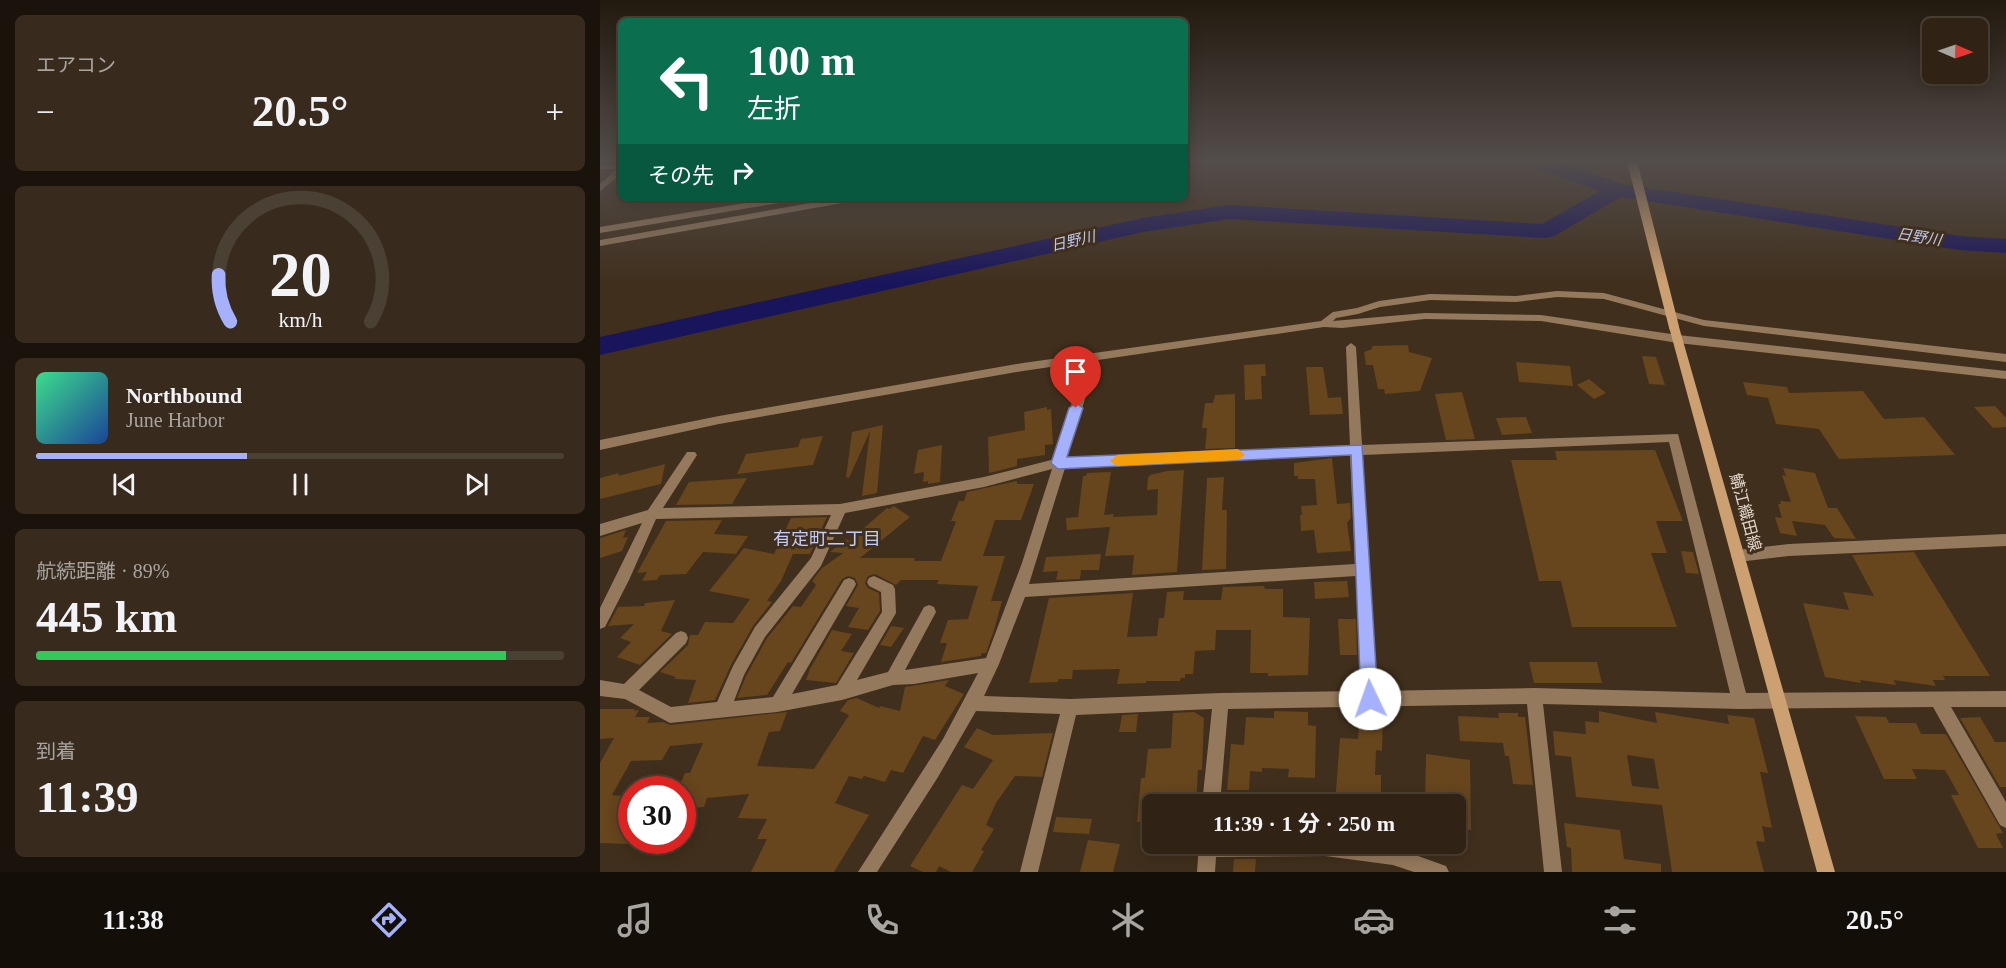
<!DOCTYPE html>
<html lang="ja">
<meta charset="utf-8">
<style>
body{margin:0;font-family:"Times New Roman","Noto Sans JP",serif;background:#382b1e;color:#f1f3f6;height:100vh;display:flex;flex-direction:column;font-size:22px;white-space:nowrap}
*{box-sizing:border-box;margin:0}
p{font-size:20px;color:#a8a4a0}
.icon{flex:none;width:33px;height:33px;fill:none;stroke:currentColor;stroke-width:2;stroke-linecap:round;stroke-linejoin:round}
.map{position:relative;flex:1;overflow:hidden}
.sheet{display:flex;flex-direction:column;gap:15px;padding:15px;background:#1a130c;width:600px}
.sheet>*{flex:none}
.banner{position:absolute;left:18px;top:18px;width:570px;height:183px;border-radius:9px;box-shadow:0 3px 15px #0003,0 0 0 2px #4b4034;background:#0b6e4f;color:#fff;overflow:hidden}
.needle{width:39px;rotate:92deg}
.tools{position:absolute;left:1322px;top:18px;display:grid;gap:12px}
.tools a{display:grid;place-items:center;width:66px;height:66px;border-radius:9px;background:#302315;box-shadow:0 3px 15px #0003,0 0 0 2px #4b4034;font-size:30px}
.speed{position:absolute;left:18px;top:776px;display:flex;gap:12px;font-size:30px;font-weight:700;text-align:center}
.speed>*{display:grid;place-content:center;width:78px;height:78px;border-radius:50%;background:#302315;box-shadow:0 3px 15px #0003,0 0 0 2px #4b4034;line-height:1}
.speed .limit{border:9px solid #d22;background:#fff;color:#111}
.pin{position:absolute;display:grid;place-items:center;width:51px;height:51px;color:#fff;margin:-62px -26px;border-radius:50% 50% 50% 0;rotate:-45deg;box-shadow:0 0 6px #0007}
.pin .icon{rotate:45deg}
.me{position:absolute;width:66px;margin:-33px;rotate:357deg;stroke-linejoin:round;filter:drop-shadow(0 0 4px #0008)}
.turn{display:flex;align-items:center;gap:21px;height:126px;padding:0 30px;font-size:27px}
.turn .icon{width:78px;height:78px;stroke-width:2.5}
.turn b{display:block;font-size:42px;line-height:51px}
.then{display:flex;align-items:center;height:57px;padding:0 30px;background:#0003;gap:12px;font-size:22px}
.big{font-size:45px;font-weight:700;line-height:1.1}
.sheet .card{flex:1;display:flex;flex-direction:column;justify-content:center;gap:9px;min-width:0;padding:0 21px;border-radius:9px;background:#382b1e}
.sheet .dial{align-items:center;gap:0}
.dial svg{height:156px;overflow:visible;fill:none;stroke:#4b4034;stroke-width:7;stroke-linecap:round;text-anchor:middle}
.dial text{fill:#f1f3f6;stroke:none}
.song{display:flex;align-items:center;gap:18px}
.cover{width:72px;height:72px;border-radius:9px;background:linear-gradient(135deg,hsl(150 70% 55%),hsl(220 70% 35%))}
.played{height:6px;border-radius:3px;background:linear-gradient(90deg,#a5b1fc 40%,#4b4034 40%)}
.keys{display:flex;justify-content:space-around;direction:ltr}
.heat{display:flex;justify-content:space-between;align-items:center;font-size:33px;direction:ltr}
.charge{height:9px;border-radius:4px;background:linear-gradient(90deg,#34c759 89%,#4b4034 0)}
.trip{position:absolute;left:542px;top:794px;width:324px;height:60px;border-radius:9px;background:#302315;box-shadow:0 3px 15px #0003,0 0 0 2px #4b4034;font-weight:700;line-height:60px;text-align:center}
.tab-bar{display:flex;height:96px;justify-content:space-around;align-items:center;background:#130e08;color:#a8a4a0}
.tab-bar .icon{width:42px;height:42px}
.tab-bar .on{color:#a5b1fc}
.tab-bar b{font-size:27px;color:#f1f3f6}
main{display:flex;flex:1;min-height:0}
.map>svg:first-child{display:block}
</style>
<main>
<section class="sheet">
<div class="card"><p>エアコン</p>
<div class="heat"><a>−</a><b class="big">20.5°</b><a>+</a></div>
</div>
<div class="card dial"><svg viewBox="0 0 100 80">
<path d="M14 69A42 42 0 1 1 86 69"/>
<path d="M14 69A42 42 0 0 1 8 45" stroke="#a5b1fc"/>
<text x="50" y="56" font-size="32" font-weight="700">20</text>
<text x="50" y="72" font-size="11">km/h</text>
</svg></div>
<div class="card">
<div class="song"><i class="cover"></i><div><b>Northbound</b><p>June Harbor</p></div></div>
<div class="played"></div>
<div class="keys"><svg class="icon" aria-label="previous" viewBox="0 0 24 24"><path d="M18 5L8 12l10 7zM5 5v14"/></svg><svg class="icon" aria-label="pause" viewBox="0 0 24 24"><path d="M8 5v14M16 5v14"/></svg><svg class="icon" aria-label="next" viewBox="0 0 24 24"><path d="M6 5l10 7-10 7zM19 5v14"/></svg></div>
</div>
<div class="card"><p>航続距離 · 89%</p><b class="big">445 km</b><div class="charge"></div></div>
<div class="card"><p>到着</p><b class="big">11:39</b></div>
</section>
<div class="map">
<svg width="1406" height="872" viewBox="0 0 1406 872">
<rect width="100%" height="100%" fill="#402f1c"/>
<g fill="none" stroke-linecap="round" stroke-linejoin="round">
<path fill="#19155c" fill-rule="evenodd" d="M925 161H956L1022 184 1360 236 1406 239V253L1360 250 1021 197 954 236 946 238 629 219 543 232 0 355V337L543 218 629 205 942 224 1000 191 928 165Z"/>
</g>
<g fill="#67451d" fill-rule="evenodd">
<path d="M808 345 809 352 832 358 820 391 785 394 784 389H778L773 365H766L764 352 772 349V346Z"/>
<path d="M1042 356 1056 357 1065 385 1049 384Z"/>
<path d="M916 362 970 366 973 386 919 382Z"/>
<path d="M665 364 666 376H661L662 399 645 400 644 365Z"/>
<path d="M706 367H723L728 398 741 397 743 414 710 415Z"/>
<path d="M989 379 1006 393 994 399 977 385Z"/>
<path d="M1143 382 1187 387 1189 393 1263 391 1284 419 1324 417 1355 455 1239 459 1219 429 1176 424 1168 398 1147 395Z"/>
<path d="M862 392 875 439 846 440 835 394Z"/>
<path d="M635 394V448L605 449 607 428H602L605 403H613L615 395Z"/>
<path d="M1395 406 1406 418V427L1393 428 1374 407Z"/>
<path d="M447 407V410L451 409 453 444 445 445V455L417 459V466L389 473 388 437 425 430 424 412Z"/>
<path d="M926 417 932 433 902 435 896 418Z"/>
<path d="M283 425 277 493 262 496 270 431 249 478 246 477 252 432Z"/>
<path d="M223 436 213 465 137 474 146 454 198 447 201 439Z"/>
<path d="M342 445 340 482 328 484V481L323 482 324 472 314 474 318 450Z"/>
<path d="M1055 450 1083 521H1056L1067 553H1051L1077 627H972L961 581H939L911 460H957L955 451Z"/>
<path d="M732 458 737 504 750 503 751 518 747 523 751 551 717 553 714 530 701 531 700 515H702L701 506 717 505 715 479H698V476H694V463Z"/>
<path d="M65 464 61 484 0 499V478L19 473 18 476Z"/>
<path d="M1183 468 1215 473 1228 508H1237L1256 539 1234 538 1225 525 1192 521 1197 536 1180 533 1175 517 1182 518 1178 504H1181L1180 501 1191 502 1182 475 1186 476Z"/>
<path d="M584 470 577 572 532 575 534 555 505 556 510 527 467 530 466 518 478 517 483 476H486L487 473 511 472 504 515 514 514 513 517 557 515 558 489 547 490 548 478 550 475 567 471Z"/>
<path d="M624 477 622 510H627L626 569 602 570 607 478Z"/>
<path d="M147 478 132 504 76 505 89 482Z"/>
<path d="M417 481V484H434L421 520H395L383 556H405L391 601H402L394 630 386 653H382L381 656 341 662 347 643H340L348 620 368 619 378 586 337 584 339 580H301L296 585 275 574 268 576 265 583 268 588 279 593 280 611 268 630 248 627 259 608 246 606 258 585 255 578 248 576 242 579 191 663 188 662 167 695 137 698 146 676 167 638 193 606 201 607 216 585 212 581 222 568 243 553 230 552 246 539 249 541 287 508 289 509 294 506 310 517 260 558H315L314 561H341L356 521H351L359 501H364L367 492Z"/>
<path d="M227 517 210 554H193L181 581 167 601 172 602 153 626 131 665 115 700 88 703 96 680 74 679 76 677 60 672 88 645 90 635H98L105 622 133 623 150 599 109 591 144 548 174 554 191 518Z"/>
<path d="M122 520 114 534 148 536 136 554 103 552 86 574 60 575 57 580 42 581 47 572 37 573 66 521Z"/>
<path d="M26 530 23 538 28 537 22 551 0 558V538Z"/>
<path d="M1081 551 1093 552 1099 574 1086 573Z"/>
<path d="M1314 552 1390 676H1343L1345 680H1333L1336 686 1294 680 1296 685 1260 680 1261 683 1225 677 1203 603 1249 610 1243 592 1274 596 1252 555Z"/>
<path d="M501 554 499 570H481L480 579 456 580 458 571 443 572 446 557Z"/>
<path d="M747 581 749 597 715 599 714 582Z"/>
<path d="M664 586 665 589H683V617L710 618 708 675 668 676V673H650L651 630H616L615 650 595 651 593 674H585V678H581L580 681H546V683L517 684 520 669 473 670 472 679H458V682L429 683 449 598 533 593 527 637 557 636 559 618H564L567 592 584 591 583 600H621L623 587Z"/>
<path d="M75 600 61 631 72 634 40 665 17 657 31 642 20 638 34 624 8 626 18 607 44 606 45 603Z"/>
<path d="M738 619H756L757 655H740Z"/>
<path d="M291 626 304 628 291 647 280 645Z"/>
<path d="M232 630 252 634 241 651 254 653 236 683 206 680 210 669Z"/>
<path d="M929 662H997L1002 683H934Z"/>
<path d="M349 680 345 686 364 694 335 740 323 736 303 773 291 770 285 782 264 776 262 779 249 776 235 803 269 815 234 872H151L167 839H157L167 819 138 818 149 794 107 798 104 807 82 809V789H78L85 773H90L103 743 70 746 62 760 31 761 12 795 32 797V836L27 844 0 843V763L14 738 0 739V709H35L34 711 39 710 35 717H50L47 723 64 722 70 725 187 712 180 731 169 732 157 766 214 769 249 715 240 711 248 700 257 698 279 708 280 706 300 711 305 687Z"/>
<path d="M674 711 708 712V725L716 726 715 778 688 777 689 769 662 768V772L650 771 649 790H627L631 744 644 745 646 717 674 718Z"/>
<path d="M999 711 1057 723 1055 712 1129 724 1127 715 1154 718 1168 773 1160 772 1172 828 1162 826 1165 842 1156 841 1164 872H1072L1062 805 976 797 971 757 955 755 953 731 986 734 985 721 999 723ZM1027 755 1054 759 1059 789 1032 786Z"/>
<path d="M594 712 604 718 602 770H598L596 804H552V821L537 822 541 778H545L548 749 571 748 573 713Z"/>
<path d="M760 712 783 714 782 751 776 750 775 775H781V804H735L740 738 758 739Z"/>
<path d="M898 713H918V717H925L933 785 913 784 909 756H905L903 743 860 741 858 716 899 718Z"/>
<path d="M538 714 536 732H519L522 715Z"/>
<path d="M1255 716 1286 717 1289 723H1316L1321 734H1346L1403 833 1396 834 1403 848H1378L1351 795H1359L1345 770 1312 769 1317 779H1284Z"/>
<path d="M1380 717 1395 742H1406V787H1400L1360 718Z"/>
<path d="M377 728 393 735 453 733 442 777 415 776 396 803 386 825 394 829 381 850 384 851 372 872H351L339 866 336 872H323L310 866 362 785 373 789 393 760 364 747Z"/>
<path d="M826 754 870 760 871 830 855 828V804H825Z"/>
<path d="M456 817 492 819 489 834 453 832Z"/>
<path d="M964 823 1020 830 1024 859 1061 864V872H972L971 848 967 847Z"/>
<path d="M488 840 520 844 513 872H480Z"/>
<path d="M634 859H656L655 872H633Z"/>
</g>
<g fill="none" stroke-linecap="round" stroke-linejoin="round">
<g fill="#95795c" fill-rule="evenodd">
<path d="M1394 161H1406V164L1395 163Z"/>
<path d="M0 165H21V174L0 191V184L17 169H0Z"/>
<path d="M174 198H194L190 201 0 233V227Z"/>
<path d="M239 198H258L254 201 0 246V240Z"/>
<path d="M957 291 1004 293 1104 320 1406 354V362L1104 326 1004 299 957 297 916 302 830 300 780 307 758 314 736 318 733 321 825 313 941 315 1078 335 1406 371V379L1078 343 941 321 825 319 742 328 724 327 423 371 119 424 0 450V440L119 416 423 363 721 321 733 312 757 308 779 301 830 294 916 296Z"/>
<path d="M751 343 756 347 762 445 1078 434 1146 693 1406 691V707H1351L1406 802V828L1400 825 1333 707 1140 709 943 704 962 872H944L927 704 628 709 620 804H602L612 709 476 715 438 872H420L460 714 376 711 338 777 277 872H258L343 739 378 673 314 684 293 685 242 700 177 712 70 723 25 699 0 696V680L24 684 76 633 81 631 86 633 88 638 86 643 39 690 71 707 117 702 133 666 155 627 211 558 231 515 56 519 29 580 5 627 0 629V608L42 523 0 536V524L48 510 87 452H95L97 455 63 508 240 504 384 477 455 459 476 389 482 385 488 389 467 458 750 446 746 347ZM1069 442 1130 693 934 688 776 691 763 455ZM750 455 755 564 429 584 465 468ZM452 469 422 563 386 658 305 670 336 612 334 607 329 605 324 607 288 672 257 680 296 613 295 589 293 585 274 576 269 578 267 582 269 586 281 592 282 612 237 685 192 694 254 588 256 584 254 580 249 578 244 580 173 697 134 701 144 675 165 637 221 566 245 513 384 487ZM756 576 761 691 621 693 470 699 384 696 399 664 425 597Z"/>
<path d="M1406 534V546L1189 556 1138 562 1133 560 1131 556 1133 552 1138 550 1189 544Z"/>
<path d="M599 843H762L793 847 846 866 849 872H814L793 865 725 856 616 857 615 872H597Z"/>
</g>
<path fill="#cda071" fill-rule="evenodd" d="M1074 324 1079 327 1235 872H1217L1069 327Z"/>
<path stroke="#cda071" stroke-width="10" d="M1032 161 1074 327"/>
</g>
<linearGradient id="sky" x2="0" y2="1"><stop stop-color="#231a0f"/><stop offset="0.57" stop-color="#534d4b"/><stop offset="1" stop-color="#534d4b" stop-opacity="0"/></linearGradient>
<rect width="1406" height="283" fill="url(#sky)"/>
<path fill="#a5b1fc" stroke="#6b73a4" stroke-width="1.5" d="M476 403 483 408 467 457 762 445 778 699 776 705 770 707 763 705 761 699 751 455 458 469 451 463 469 408Z"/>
<path fill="#f59e0b" d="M638 449 645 455 638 460 517 466 510 461 517 455Z"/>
<g text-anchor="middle" stroke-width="6" stroke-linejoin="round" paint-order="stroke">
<g font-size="15" font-style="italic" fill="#bfc8f2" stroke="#402f1c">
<text transform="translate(1319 237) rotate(9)" y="5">日野川</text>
<text transform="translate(473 241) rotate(-13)" y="5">日野川</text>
</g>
<g font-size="16" fill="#e2d7cc" stroke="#402f1c">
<text transform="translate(1146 512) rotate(75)" y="6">鯖江織田線</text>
</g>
<g font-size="18" fill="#c5cdf7" stroke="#402f1c">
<text x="227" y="545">有定町二丁目</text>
</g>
</g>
</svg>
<div class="tools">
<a><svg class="needle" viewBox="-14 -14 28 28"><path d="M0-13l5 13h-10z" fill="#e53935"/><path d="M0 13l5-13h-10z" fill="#a8a4a0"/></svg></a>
</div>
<div class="speed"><div class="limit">30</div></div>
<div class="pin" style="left:476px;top:408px;background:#d93025"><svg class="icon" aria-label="arrive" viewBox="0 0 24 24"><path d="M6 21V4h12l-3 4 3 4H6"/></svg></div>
<svg class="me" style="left:770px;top:699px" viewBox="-20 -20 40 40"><circle r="19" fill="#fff"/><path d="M0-13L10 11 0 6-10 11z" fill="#a5b1fc"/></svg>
<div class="trip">11:39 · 1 分 · 250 m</div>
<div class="banner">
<div class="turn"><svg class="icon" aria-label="left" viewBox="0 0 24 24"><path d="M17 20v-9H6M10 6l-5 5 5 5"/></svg><div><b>100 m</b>左折</div></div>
<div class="then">その先<svg class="icon" aria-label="right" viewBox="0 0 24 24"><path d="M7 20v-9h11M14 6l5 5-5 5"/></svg></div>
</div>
</div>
</main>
<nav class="tab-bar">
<b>11:38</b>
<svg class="icon on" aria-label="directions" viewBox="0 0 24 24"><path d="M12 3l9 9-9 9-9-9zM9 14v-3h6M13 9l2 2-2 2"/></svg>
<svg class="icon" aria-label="music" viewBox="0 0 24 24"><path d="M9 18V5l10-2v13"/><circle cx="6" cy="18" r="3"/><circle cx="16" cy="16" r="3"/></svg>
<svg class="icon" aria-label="phone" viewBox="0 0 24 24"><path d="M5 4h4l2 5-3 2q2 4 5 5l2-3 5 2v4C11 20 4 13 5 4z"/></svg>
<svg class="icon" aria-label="climate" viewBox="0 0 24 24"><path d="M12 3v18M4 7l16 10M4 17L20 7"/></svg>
<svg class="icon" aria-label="car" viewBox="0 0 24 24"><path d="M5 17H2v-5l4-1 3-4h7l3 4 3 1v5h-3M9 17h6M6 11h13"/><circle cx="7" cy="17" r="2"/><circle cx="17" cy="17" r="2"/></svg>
<svg class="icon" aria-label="filters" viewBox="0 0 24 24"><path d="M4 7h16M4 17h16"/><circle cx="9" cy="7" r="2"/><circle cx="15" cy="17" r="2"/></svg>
<b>20.5°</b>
</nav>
